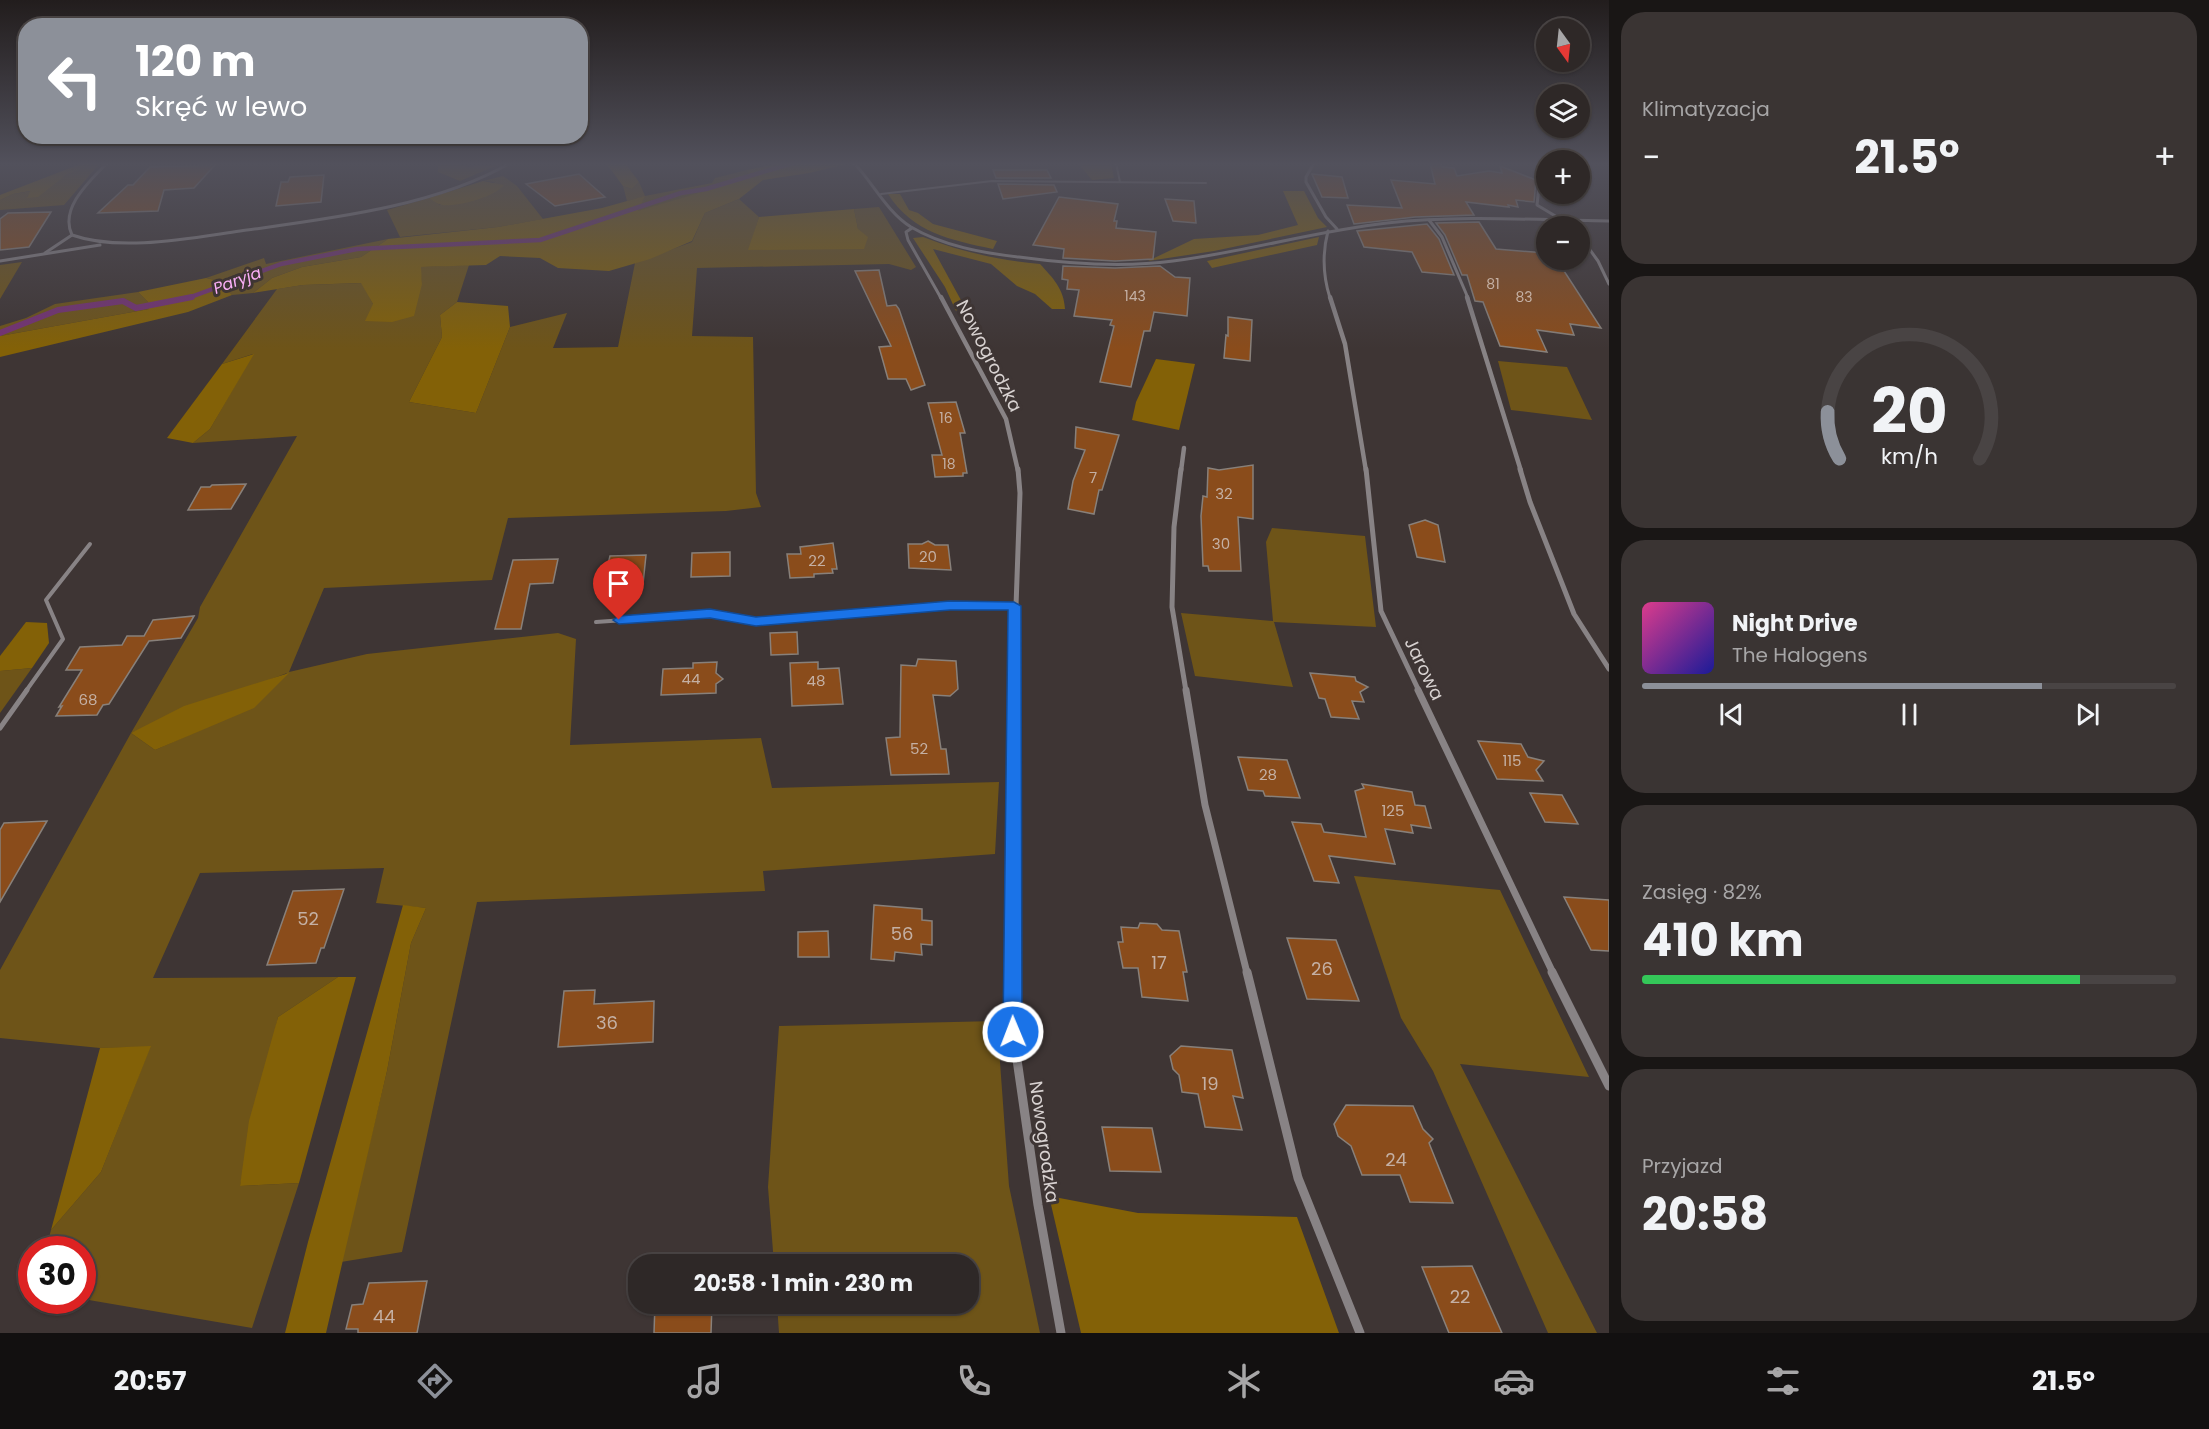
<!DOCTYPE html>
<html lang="pl">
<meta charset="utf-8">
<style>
body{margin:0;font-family:Poppins,sans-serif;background:#3a3433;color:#f1f3f6;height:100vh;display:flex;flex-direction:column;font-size:22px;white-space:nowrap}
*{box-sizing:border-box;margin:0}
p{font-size:20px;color:#a7a6a7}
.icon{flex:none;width:33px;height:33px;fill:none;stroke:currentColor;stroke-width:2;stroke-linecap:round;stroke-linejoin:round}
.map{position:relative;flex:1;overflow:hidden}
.panel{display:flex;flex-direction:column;gap:12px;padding:12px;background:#191615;width:600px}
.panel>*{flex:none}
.top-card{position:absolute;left:18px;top:18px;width:570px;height:126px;border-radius:24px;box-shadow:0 2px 4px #0004,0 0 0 2px #494444;background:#8c9099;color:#fff;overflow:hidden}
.needle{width:39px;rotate:165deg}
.tools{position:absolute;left:1536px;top:18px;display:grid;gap:12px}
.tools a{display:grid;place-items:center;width:54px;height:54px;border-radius:50%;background:#2e2827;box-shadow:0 2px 4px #0004,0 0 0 2px #494444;font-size:30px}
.speed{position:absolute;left:18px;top:1236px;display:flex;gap:12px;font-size:30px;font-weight:700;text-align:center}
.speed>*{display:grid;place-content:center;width:78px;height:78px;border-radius:50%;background:#2e2827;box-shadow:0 2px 4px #0004,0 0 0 2px #494444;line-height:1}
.speed .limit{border:9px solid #d22;background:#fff;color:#111}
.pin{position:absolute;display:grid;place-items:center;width:51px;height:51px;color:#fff;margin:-62px -26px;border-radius:50% 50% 50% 0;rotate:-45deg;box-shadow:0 0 6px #0007}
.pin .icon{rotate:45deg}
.me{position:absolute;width:66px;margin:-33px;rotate:359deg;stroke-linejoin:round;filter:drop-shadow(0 0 4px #0008)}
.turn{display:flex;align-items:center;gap:21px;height:126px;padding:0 18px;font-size:27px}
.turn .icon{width:78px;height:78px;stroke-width:2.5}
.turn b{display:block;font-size:42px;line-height:51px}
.big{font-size:45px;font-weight:700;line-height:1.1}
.panel .widget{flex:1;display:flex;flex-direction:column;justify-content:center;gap:9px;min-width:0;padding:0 21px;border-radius:24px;background:#3a3433}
.panel .dial{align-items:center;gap:0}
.dial svg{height:156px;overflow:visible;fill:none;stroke:#494444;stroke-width:7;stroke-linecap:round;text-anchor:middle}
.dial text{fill:#f1f3f6;stroke:none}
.song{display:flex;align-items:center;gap:18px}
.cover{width:72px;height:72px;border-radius:9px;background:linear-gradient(135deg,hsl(330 70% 55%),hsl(240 70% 35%))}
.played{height:6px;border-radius:3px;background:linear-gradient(90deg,#8c9099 75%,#494444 75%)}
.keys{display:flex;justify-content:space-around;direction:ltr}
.heat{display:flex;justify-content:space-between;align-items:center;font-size:33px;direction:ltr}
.charge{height:9px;border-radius:4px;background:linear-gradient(90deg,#34c759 82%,#494444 0)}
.trip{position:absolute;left:628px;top:1254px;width:351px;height:60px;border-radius:24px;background:#2e2827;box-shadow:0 2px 4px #0004,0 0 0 2px #494444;font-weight:700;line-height:60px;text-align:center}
.tab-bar{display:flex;height:96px;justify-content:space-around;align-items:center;background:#121010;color:#a7a6a7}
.tab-bar .icon{width:42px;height:42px}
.tab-bar .on{color:#8c9099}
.tab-bar b{font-size:27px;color:#f1f3f6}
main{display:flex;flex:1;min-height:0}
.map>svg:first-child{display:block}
</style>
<main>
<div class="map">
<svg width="1609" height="1333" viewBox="0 0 1609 1333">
<rect width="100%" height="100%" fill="#3e3534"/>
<g fill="#6e5418" fill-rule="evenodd">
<path d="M89 163H100L64 205 0 210V200L13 194 31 191 27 197 79 168 90 164Z"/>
<path d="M438 163H457L468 167 500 164 460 181 438 172Z"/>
<path d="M1078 163H1111L1114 178 1092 180Z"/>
<path d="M747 170 748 178 637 212 644 197 627 201 623 186 632 189 639 182 645 196 712 183 715 178Z"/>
<path d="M503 176 517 186 543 219 498 227 400 237 387 210 429 198 440 205 495 182 483 181Z"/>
<path d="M739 199 759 217 749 250 858 229 854 209 879 207 916 267 911 270 889 264 697 268 692 336 753 337 756 493 761 507 726 511 508 518 492 580 324 588 289 672 367 654 558 633 576 639 570 745 761 738 772 788 999 782 995 854 763 871 765 891 477 902 402 1252 341 1262 387 1071 411 943 426 908 376 903 384 868 200 873 153 978 338 977 278 1017 240 1186 299 1183 252 1328 83 1299 82 1250 46 1249 51 1230 101 1172 150 1047 100 1048 0 1038V970L131 733 198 618 200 607 297 436 193 443 210 429 253 354 222 364 277 289 303 285 362 283 373 304 422 284 420 267 469 265 457 302 440 315 442 337 409 402 476 413 510 327 567 313 553 348 618 347 635 263 692 242 705 213ZM287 673 256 705 155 750 131 733Z"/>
<path d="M388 239 361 257 302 267 272 278 253 293 232 295 220 281 206 278 264 258 266 264Z"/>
<path d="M22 262 0 299V265Z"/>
<path d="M138 292 148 302 149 309 0 336V326L26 318 55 304Z"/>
<path d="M1498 361 1567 367 1592 420 1511 410Z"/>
<path d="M1272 528 1365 536 1376 627 1274 622 1293 687 1195 676 1181 613 1273 621 1266 542Z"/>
<path d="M32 668 0 713V671Z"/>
<path d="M1354 876 1500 890 1589 1077 1460 1064 1597 1333H1548L1433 1071 1401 1018Z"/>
<path d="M997 1021 1009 1186 1040 1333H779L777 1304H969V1264H774L768 1187 779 1026Z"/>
</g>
<g fill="#836107">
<path d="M83 163 91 164 66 175 38 197 27 198 30 191 13 194 0 200V195Z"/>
<path d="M606 163H625L639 182 632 189 623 186Z"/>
<path d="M780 163 847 164 809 173 763 180 739 199 705 213 692 241 650 259 609 271 558 268 540 258 500 256 486 265 421 267 422 284 414 316 392 322 365 321 373 304 361 283 303 285 253 293 272 278 302 267 361 257 388 239 498 227 602 208 645 196 638 211 748 178 747 170Z"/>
<path d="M483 181 504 185C495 197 457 207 442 205 437 204 433 201 429 198Z"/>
<path d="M1283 191H1304L1318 218 1327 227 1214 251 1148 261 1194 239 1258 235 1298 225Z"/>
<path d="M888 194H900L909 210 918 213 933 224 997 241 993 249C951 240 913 233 888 194Z"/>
<path d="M854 209 858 229 868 237 864 249 748 250 759 217Z"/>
<path d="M923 237C961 252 999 260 1040 264 1053 278 1064 289 1065 309H1052L1035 294 1017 286 991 264 933 249 962 302 956 311 945 287 913 238Z"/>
<path d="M1319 237 1317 245 1212 268 1207 261Z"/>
<path d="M206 278 220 281 232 295 188 312 0 357V336L149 309 148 302 138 292Z"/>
<path d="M457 302 508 306 510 327 476 413 409 402 442 337 440 315Z"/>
<path d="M254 354 210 429 193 443 167 438 222 364Z"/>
<path d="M1156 359 1195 364 1179 430 1132 420 1136 402Z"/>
<path d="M26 622 47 623 49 643 32 668 0 671V656Z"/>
<path d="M289 673 254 708 155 750 131 733 184 706Z"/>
<path d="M403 905 426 908 411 943 387 1071 326 1333H285L308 1242Z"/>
<path d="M338 977H356L299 1183 240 1186 249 1121 278 1017Z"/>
<path d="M151 1046 101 1172 51 1230 100 1048Z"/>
<path d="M1049 1196 1138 1213 1297 1217 1339 1333H1081Z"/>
</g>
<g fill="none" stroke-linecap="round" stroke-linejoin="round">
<path stroke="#753274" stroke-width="4.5" d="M188 298 281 264 357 249 540 240 681 193 706 189 793 163"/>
<path stroke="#753274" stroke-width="6" d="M0 333 58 310 123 301 136 308 192 297"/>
</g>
<g fill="#8a4c1b" stroke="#88807a" stroke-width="1.5">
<path d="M1430 163H1440L1443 167 1454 168 1457 176 1489 171 1502 173 1500 166 1536 180 1534 202 1516 200 1518 207 1508 205 1509 207 1466 202 1474 215 1415 217 1354 224 1347 205 1402 208 1391 180 1435 184Z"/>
<path d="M215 165 194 188 164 190 158 211 98 213 128 185H133L150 167Z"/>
<path d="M993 170H1047L1051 178H996Z"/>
<path d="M579 174 605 197 555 206 526 184Z"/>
<path d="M1312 174 1342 177 1348 198 1322 197Z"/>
<path d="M324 175 321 202 276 206 281 182H288L290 177Z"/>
<path d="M998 184 1054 185 1057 192 1003 199Z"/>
<path d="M1059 197 1118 204 1114 221H1117L1116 228 1156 232 1153 259 1115 261 1063 258 1064 249 1033 245Z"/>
<path d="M1165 199 1194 201 1196 223 1173 221Z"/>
<path d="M51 212 29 247 0 250V219L8 213Z"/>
<path d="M1479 222 1496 249 1546 253V260H1557L1601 328 1570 324 1574 335 1537 330 1547 352 1500 346 1483 302 1475 301 1467 275H1462L1445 235 1436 223Z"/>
<path d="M1427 224 1439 239 1454 275 1422 272 1412 252 1364 247 1357 231Z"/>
<path d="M1063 266 1115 268 1160 266 1175 277 1190 278 1187 316 1154 312 1150 331H1144L1131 387 1100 382 1114 326 1110 325 1112 320 1074 316 1079 290 1067 289 1068 280 1062 279Z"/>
<path d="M879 270 887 306 896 305 899 309 925 385 911 390 906 379H888L879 347 891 346 855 271Z"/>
<path d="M1228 317 1252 320 1250 361 1224 358 1226 335 1228 336Z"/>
<path d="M956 402 965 433H960L967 473H963V476L935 477 932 455H942L928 403Z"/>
<path d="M1076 427 1119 435 1102 490H1099L1094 514 1068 509 1073 481 1085 450 1075 448Z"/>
<path d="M1253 465V519L1238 517 1241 571H1209L1208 566H1203L1201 516 1203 496 1207 497 1208 468 1219 470Z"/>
<path d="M246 484 231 509 188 510 201 487H210L212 485Z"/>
<path d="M1425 520 1438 525 1445 562 1417 557 1409 525Z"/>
<path d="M928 541 935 545H948L951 570 909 568 908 544H922Z"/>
<path d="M833 543 837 569H832L833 573 814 574V577L790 578 787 554H801L800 547Z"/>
<path d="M730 552V576L691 577 692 553Z"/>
<path d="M646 555 643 584H603L610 556Z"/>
<path d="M558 559 553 583 530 584 521 629H495L513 560Z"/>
<path d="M194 616 181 638 149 641 109 704 103 705 97 715 56 716 62 706 59 707 82 670H66L80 647 122 645 127 636H144L153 620Z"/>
<path d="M797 632 798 654 771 655 770 633Z"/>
<path d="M918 659 956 661 958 689 950 696 933 695 941 749H946L949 774 891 775 886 738 900 737 901 665 916 666Z"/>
<path d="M717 662 716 673 723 679 716 684V693L661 695 663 669 693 668V663Z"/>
<path d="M818 662V669L839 668 843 704 792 706 790 663Z"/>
<path d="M1310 673 1355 677 1356 681 1368 687 1360 692 1364 702 1352 701 1359 719 1331 717 1325 699 1319 698Z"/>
<path d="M1478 741 1521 744 1528 757 1544 761 1536 770 1543 781 1497 779Z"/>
<path d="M1238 757 1287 760 1300 798 1265 796 1263 791 1248 790Z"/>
<path d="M1362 784 1412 792 1415 805 1425 806 1431 828 1411 825 1413 833 1385 829 1395 864 1329 856 1339 883 1314 881 1292 822 1321 824 1324 832 1366 837 1355 791 1364 788Z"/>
<path d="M1530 793 1562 795 1578 824 1545 822Z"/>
<path d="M47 821 0 902V830L4 823Z"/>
<path d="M344 889 324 948H321L316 963 267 965 293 891Z"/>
<path d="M1564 897 1609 900V951L1591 950Z"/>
<path d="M874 905 922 909V920L932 921V945L921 944 922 955 895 952 894 961 871 959Z"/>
<path d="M1140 923 1157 924 1162 930 1179 931 1187 972H1183L1188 1001 1142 997 1138 968H1123L1118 942H1123L1121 927 1138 928Z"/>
<path d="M828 931 829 957H798V932Z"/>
<path d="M1287 938 1336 940 1359 1001 1307 999Z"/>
<path d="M595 990 594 1004 654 1001 653 1042 558 1047 564 991Z"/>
<path d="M1181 1046 1232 1050 1243 1098 1233 1096 1242 1130 1205 1127 1198 1094 1182 1092 1179 1075 1173 1069 1170 1056Z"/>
<path d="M1346 1105 1413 1106 1423 1129 1433 1139 1429 1143 1453 1203 1410 1202 1400 1175H1362L1351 1146 1338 1136 1334 1124Z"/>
<path d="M1102 1127 1152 1128 1161 1172 1110 1171Z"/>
<path d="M712 1259V1264H657V1263Z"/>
<path d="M1472 1266 1502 1333H1449L1422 1267Z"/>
<path d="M427 1281 417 1333H358V1329H346L352 1305 363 1304 369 1283Z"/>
<path d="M655 1304H712L711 1333H654Z"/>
</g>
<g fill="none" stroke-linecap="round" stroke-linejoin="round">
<g stroke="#888385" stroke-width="2">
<path d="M1116 163 1120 182"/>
<path d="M881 194 992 181 1206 183"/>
</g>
<g stroke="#888385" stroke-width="4">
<path d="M596 622 710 614 756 622 950 605 1014 606"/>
<path d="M26 691 63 639 46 600 90 544"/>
</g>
<path stroke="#888385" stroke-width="5" d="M0 728 27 690"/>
<g stroke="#888385" stroke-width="3">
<path d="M107 163C90 181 59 208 72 235 120 252 190 238 240 231 326 219 435 207 510 163"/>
<path d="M854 163C873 183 887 212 911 227 943 246 983 253 1019 257 1070 264 1122 268 1173 261 1245 252 1315 231 1387 223 1461 215 1535 220 1609 221"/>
<path d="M1314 163 1306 177V182L1326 217 1337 229"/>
<path d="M1535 163 1540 178 1537 205 1572 226"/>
<path d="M1429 220 1442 237 1468 298"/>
<path d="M912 228 906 232 908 240 941 298"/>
<path d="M1328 231C1322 254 1323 276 1330 298"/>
<path d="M1580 236 1598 261 1609 284"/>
<path d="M45 253 72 235"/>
<path d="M0 261 100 245"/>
</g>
<g stroke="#888385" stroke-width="4.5">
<path d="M941 297 1006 419 1018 471"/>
<path d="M1330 297 1345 344 1366 471"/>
<path d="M1467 297 1521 471"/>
<path d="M1181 471 1184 448"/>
</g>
<g stroke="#888385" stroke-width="5">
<path d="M1181 469 1174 527 1172 607 1186 691"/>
<path d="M1366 469 1381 611 1419 691"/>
<path d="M1520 469 1530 502 1574 614 1609 669"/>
<path d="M1013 691 1020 493 1018 469"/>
</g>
<g stroke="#888385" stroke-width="7">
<path d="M1013 690V973"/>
<path d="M1186 690 1205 805 1247 973"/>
<path d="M1418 690 1553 973"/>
</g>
<g stroke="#888385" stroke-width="9">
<path d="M1013 972V1032L1038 1205 1061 1333"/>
<path d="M1247 972 1298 1178 1360 1333"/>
<path d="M1552 972 1609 1086"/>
</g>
</g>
<linearGradient id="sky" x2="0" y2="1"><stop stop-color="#221d1d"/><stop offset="0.47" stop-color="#52515c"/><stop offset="1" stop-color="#52515c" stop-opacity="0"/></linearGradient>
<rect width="1609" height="349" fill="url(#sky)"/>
<path fill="#1a73e8" stroke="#114b97" stroke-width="1.5" d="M950 601 1014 602 1021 606 1022 1032 1019 1038 1013 1041 1006 1038 1003 1032 1008 610H950L756 626 710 618 619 624 613 620 619 616 710 609 756 617Z"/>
<g text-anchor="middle" stroke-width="6" stroke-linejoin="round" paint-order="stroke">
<g font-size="14" fill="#c4b0a4">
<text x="1493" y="289">81</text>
<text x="1135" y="301">143</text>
<text x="1524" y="302">83</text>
<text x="946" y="423">16</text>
<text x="949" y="469">18</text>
</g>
<g font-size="15" fill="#c4b0a4">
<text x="1093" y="483">7</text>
<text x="1224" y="499">32</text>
<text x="1221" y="549">30</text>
<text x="928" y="562">20</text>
<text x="817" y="566">22</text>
<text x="691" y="684">44</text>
<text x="816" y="686">48</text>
<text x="88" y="705">68</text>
<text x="919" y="754">52</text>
<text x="1512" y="766">115</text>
<text x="1268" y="780">28</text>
<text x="1393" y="816">125</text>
</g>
<g font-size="16" font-style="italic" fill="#fbaff7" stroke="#3e3534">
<text transform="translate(237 280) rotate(-20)" y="6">Paryja</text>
</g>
<g font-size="18" fill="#d8d2d1" stroke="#3e3534">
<text transform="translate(989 356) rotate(63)" y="6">Nowogrodzka</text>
<text transform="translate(1424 669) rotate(64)" y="6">Jarowa</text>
<text transform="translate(1044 1142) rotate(82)" y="6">Nowogrodzka</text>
</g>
<g font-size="18" fill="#c4b0a4">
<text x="308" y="925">52</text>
<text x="902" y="940">56</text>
<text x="1159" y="969">17</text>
<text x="1322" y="975">26</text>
<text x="607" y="1029">36</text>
<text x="1210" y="1090">19</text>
<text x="1396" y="1166">24</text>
<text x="1460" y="1303">22</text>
<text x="384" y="1323">44</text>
</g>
</g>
</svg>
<div class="tools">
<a><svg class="needle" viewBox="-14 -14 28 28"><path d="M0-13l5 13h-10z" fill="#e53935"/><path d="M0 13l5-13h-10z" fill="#a7a6a7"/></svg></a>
<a><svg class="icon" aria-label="layers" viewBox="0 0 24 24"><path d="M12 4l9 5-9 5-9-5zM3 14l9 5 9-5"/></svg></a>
<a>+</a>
<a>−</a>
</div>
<div class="speed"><div class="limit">30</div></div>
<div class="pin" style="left:619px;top:620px;background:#d93025"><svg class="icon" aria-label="arrive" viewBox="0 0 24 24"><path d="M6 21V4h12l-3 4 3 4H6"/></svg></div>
<svg class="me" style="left:1013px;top:1032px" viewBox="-20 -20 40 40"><circle r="17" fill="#1a73e8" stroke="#fff" stroke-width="3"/><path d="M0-11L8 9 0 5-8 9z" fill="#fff"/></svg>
<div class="trip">20:58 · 1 min · 230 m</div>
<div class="top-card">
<div class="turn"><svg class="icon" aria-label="left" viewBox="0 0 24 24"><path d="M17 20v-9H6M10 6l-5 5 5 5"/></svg><div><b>120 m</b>Skręć w lewo</div></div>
</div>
</div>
<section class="panel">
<div class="widget"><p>Klimatyzacja</p>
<div class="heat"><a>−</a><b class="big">21.5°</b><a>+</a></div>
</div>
<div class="widget dial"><svg viewBox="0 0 100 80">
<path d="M14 69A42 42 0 1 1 86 69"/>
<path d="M14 69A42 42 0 0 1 8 45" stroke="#8c9099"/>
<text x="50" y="56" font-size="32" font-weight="700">20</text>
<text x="50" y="72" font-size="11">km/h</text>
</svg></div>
<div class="widget">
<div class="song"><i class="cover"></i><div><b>Night Drive</b><p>The Halogens</p></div></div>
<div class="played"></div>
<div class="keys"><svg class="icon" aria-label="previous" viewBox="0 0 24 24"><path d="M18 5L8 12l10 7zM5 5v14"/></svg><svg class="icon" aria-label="pause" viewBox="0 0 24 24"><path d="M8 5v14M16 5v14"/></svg><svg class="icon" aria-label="next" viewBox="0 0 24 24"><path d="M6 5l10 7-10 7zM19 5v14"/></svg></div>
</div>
<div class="widget"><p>Zasięg · 82%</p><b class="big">410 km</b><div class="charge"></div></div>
<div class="widget"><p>Przyjazd</p><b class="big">20:58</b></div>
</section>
</main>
<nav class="tab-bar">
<b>20:57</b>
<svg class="icon on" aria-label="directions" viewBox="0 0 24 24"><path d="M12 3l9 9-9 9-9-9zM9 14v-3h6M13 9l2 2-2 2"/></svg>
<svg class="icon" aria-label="music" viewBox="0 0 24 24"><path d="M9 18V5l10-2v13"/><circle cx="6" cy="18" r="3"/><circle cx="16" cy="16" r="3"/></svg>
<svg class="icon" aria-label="phone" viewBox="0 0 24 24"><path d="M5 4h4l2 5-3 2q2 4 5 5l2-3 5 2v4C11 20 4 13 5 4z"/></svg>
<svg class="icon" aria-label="climate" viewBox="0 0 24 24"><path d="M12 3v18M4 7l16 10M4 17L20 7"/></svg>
<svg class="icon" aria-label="car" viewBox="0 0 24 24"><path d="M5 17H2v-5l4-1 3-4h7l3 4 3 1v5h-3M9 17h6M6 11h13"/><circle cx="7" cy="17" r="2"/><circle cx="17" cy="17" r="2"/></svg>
<svg class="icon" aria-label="filters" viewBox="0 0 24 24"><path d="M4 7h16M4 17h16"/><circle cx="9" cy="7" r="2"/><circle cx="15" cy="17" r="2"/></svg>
<b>21.5°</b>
</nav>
